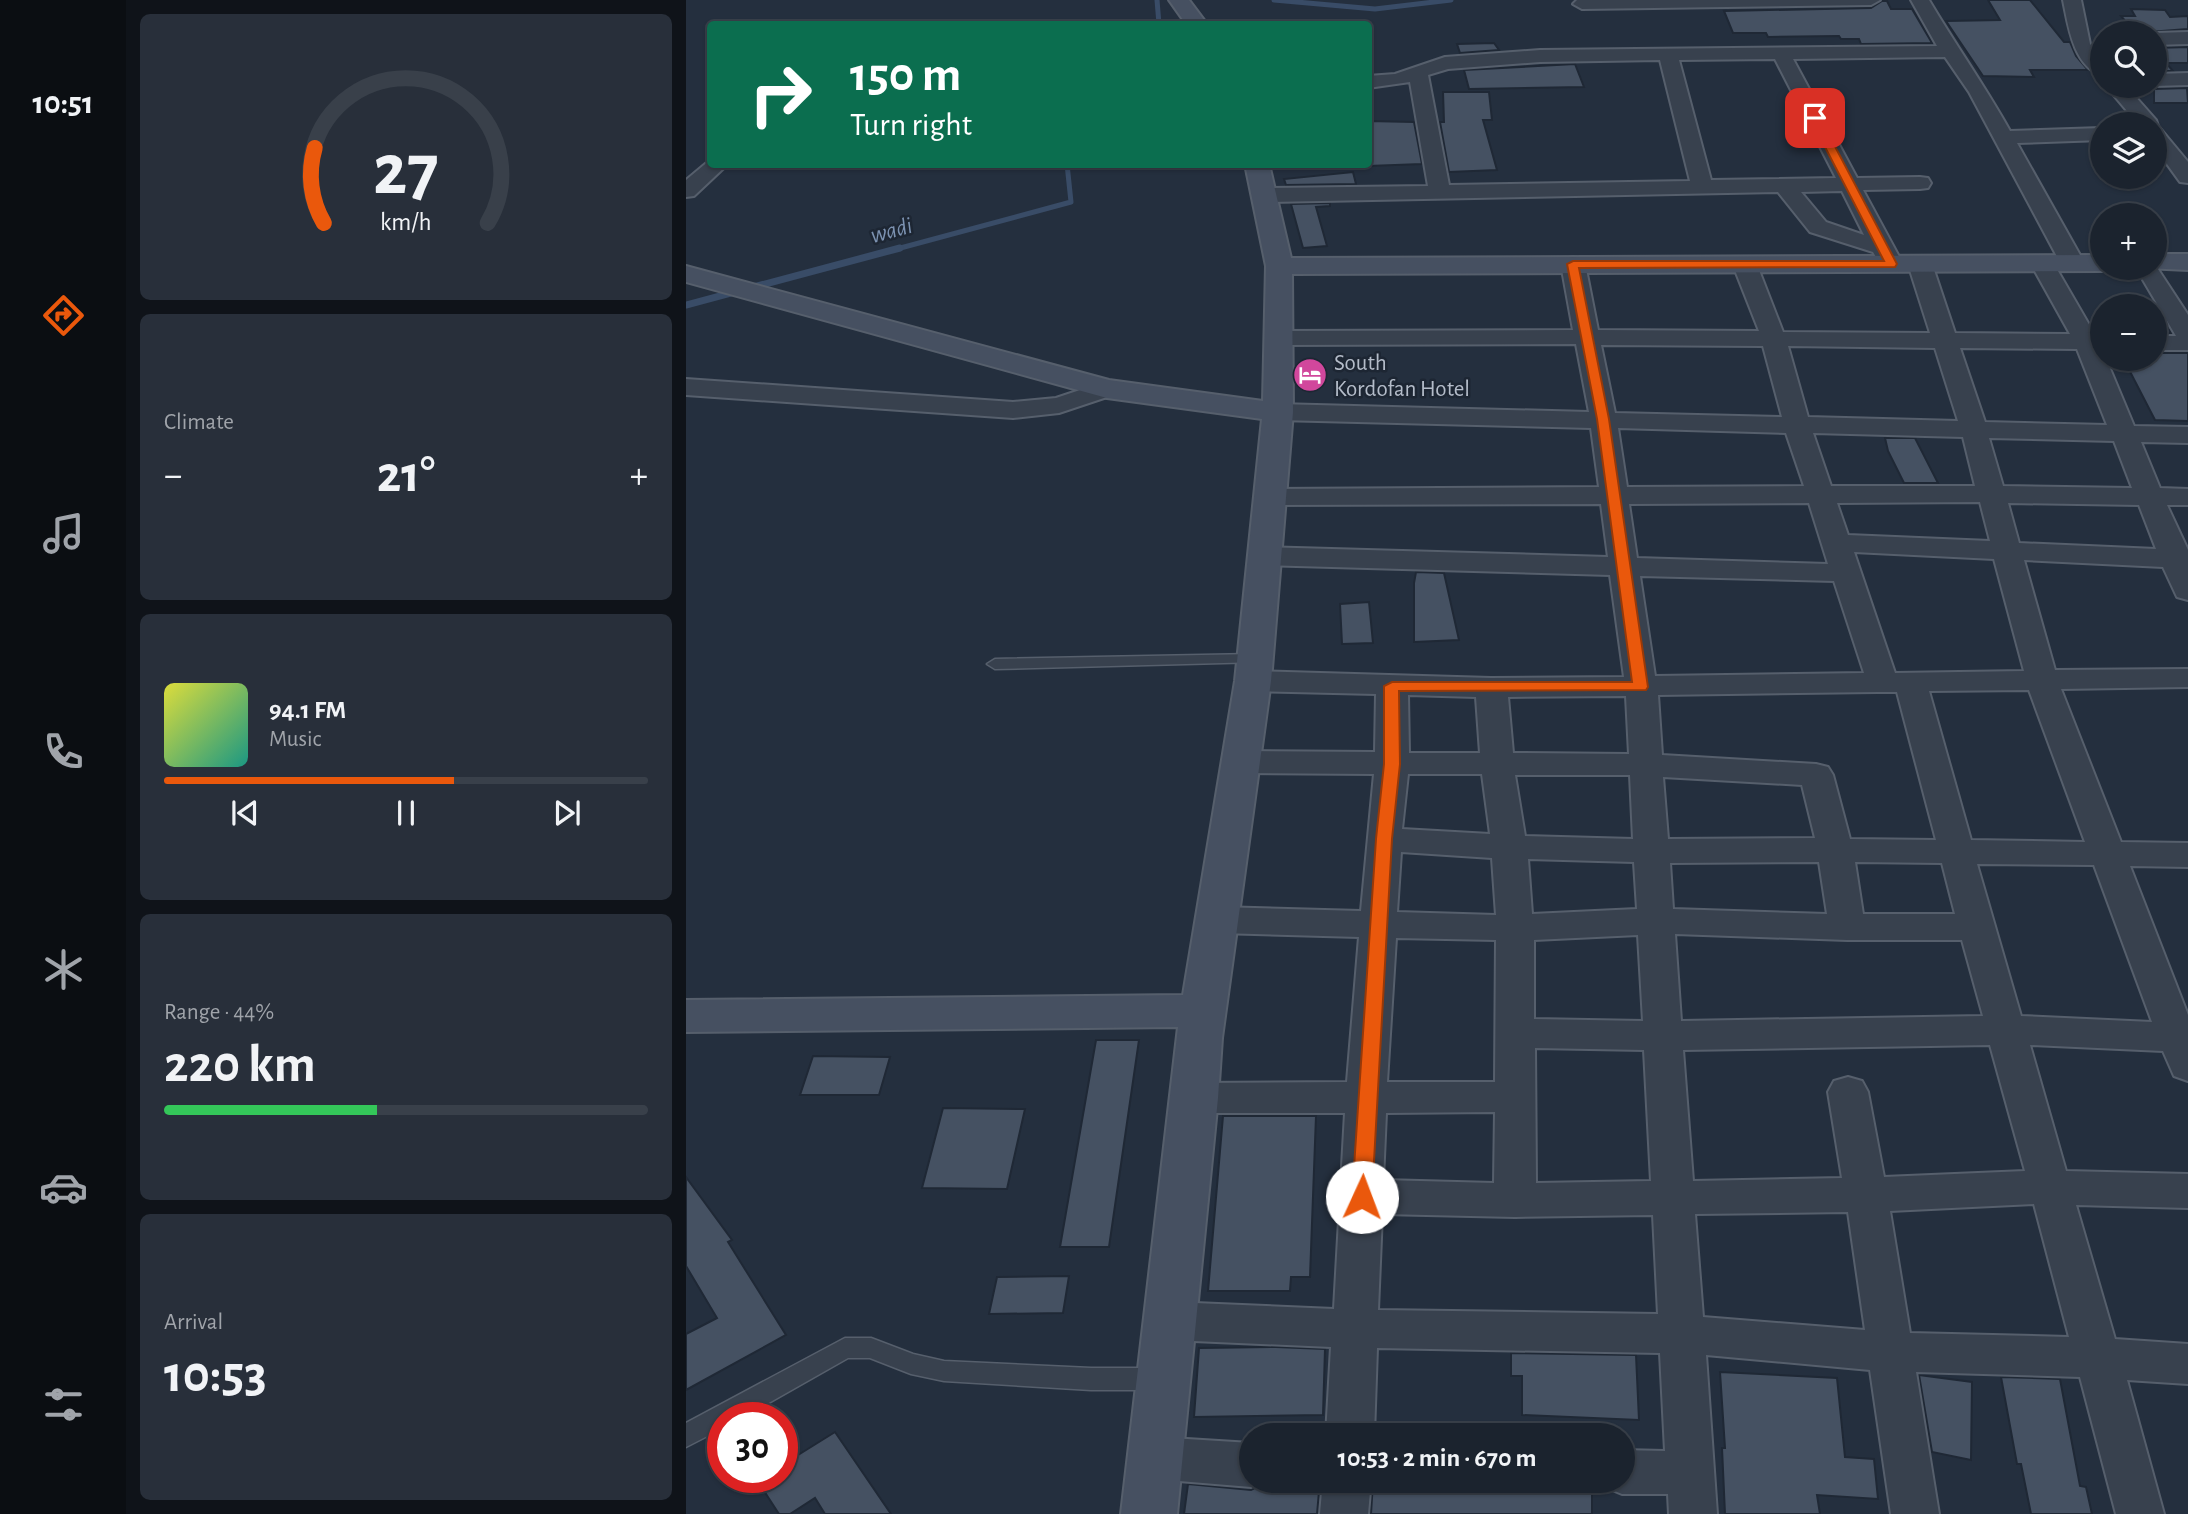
<!DOCTYPE html>
<meta charset="utf-8">
<style>
body{margin:0;font-family:"Alegreya Sans",sans-serif;background:#282f3a;color:#f1f3f6;height:100vh;display:flex;flex-direction:column;font-size:26px;white-space:nowrap}
*{box-sizing:border-box;margin:0}
p{font-size:23px;color:#a0a4aa}
.icon{flex:none;width:38px;height:38px;fill:none;stroke:currentColor;stroke-width:2;stroke-linecap:round;stroke-linejoin:round}
.map{position:relative;flex:1;overflow:hidden}
.drawer{display:flex;flex-direction:column;gap:14px;padding:14px;background:#0f1319;width:560px}
.drawer>*{flex:none}
.top-card{position:absolute;left:21px;top:21px;width:665px;height:147px;border-radius:7px;box-shadow:0 2px 5px #0004,0 0 0 2px #39404a;background:#0b6e4f;color:#fff;overflow:hidden}
.controls{position:absolute;left:1404px;top:21px;display:grid;gap:14px}
.controls a{display:grid;place-items:center;width:77px;height:77px;border-radius:50%;background:#1b232e;box-shadow:0 2px 5px #0004,0 0 0 2px #39404a;font-size:35px}
.speed{position:absolute;left:21px;top:1402px;display:flex;gap:14px;font-size:35px;font-weight:700;text-align:center}
.speed>*{display:grid;place-content:center;width:91px;height:91px;border-radius:50%;background:#1b232e;box-shadow:0 2px 5px #0004,0 0 0 2px #39404a;line-height:1}
.speed .limit{border:10px solid #d22;background:#fff;color:#111}
.pin{position:absolute;display:grid;place-items:center;width:60px;height:60px;color:#fff;margin:-30px;border-radius:14px;box-shadow:0 4px 10px #0006}
.me{position:absolute;width:77px;margin:-38px;rotate:2deg;stroke-linejoin:round;filter:drop-shadow(0 0 5px #0008)}
.turn{display:flex;align-items:center;gap:24px;height:147px;padding:0 28px;font-size:32px}
.turn .icon{width:91px;height:91px;stroke-width:2.5}
.turn b{display:block;font-size:49px;line-height:60px}
.big{font-size:52px;font-weight:700;line-height:1.1}
.drawer .widget{flex:1;display:flex;flex-direction:column;justify-content:center;gap:10px;min-width:0;padding:0 24px;border-radius:10px;background:#282f3a}
.drawer .dial{align-items:center;gap:0}
.dial svg{height:182px;overflow:visible;fill:none;stroke:#39404a;stroke-width:7;stroke-linecap:round;text-anchor:middle}
.dial text{fill:#f1f3f6;stroke:none}
.song{display:flex;align-items:center;gap:21px}
.cover{width:84px;height:84px;border-radius:10px;background:linear-gradient(135deg,hsl(60 70% 55%),hsl(170 70% 35%))}
.played{height:7px;border-radius:4px;background:linear-gradient(90deg,#ea580c 60%,#39404a 60%)}
.keys{display:flex;justify-content:space-around;direction:ltr}
.heat{display:flex;justify-content:space-between;align-items:center;font-size:38px;direction:ltr}
.charge{height:10px;border-radius:5px;background:linear-gradient(90deg,#34c759 44%,#39404a 0)}
.trip{position:absolute;left:553px;top:1423px;width:396px;height:70px;border-radius:35px;background:#1b232e;box-shadow:0 2px 5px #0004,0 0 0 2px #39404a;font-weight:700;line-height:70px;text-align:center}
main{display:flex;flex:1;min-height:0}
.tabs{display:flex;flex-direction:column;width:126px;justify-content:space-around;align-items:center;background:#0b0e12;color:#a0a4aa}
.tabs .icon{width:49px;height:49px}
.tabs .active{color:#ea580c}
.tabs b{font-size:32px;color:#f1f3f6}
.map>svg:first-child{display:block}
</style>
<main>
<nav class="tabs">
<b>10:51</b>
<svg class="icon active" aria-label="directions" viewBox="0 0 24 24"><path d="M12 3l9 9-9 9-9-9zM9 14v-3h6M13 9l2 2-2 2"/></svg>
<svg class="icon" aria-label="music" viewBox="0 0 24 24"><path d="M9 18V5l10-2v13"/><circle cx="6" cy="18" r="3"/><circle cx="16" cy="16" r="3"/></svg>
<svg class="icon" aria-label="phone" viewBox="0 0 24 24"><path d="M5 4h4l2 5-3 2q2 4 5 5l2-3 5 2v4C11 20 4 13 5 4z"/></svg>
<svg class="icon" aria-label="climate" viewBox="0 0 24 24"><path d="M12 3v18M4 7l16 10M4 17L20 7"/></svg>
<svg class="icon" aria-label="car" viewBox="0 0 24 24"><path d="M5 17H2v-5l4-1 3-4h7l3 4 3 1v5h-3M9 17h6M6 11h13"/><circle cx="7" cy="17" r="2"/><circle cx="17" cy="17" r="2"/></svg>
<svg class="icon" aria-label="filters" viewBox="0 0 24 24"><path d="M4 7h16M4 17h16"/><circle cx="9" cy="7" r="2"/><circle cx="15" cy="17" r="2"/></svg>
</nav>
<section class="drawer">
<div class="widget dial"><svg viewBox="0 0 100 80">
<path d="M14 69A42 42 0 1 1 86 69"/>
<path d="M14 69A42 42 0 0 1 10 36" stroke="#ea580c"/>
<text x="50" y="56" font-size="32" font-weight="700">27</text>
<text x="50" y="72" font-size="11">km/h</text>
</svg></div>
<div class="widget"><p>Climate</p>
<div class="heat"><a>−</a><b class="big">21°</b><a>+</a></div>
</div>
<div class="widget">
<div class="song"><i class="cover"></i><div><b>94.1 FM</b><p>Music</p></div></div>
<div class="played"></div>
<div class="keys"><svg class="icon" aria-label="previous" viewBox="0 0 24 24"><path d="M18 5L8 12l10 7zM5 5v14"/></svg><svg class="icon" aria-label="pause" viewBox="0 0 24 24"><path d="M8 5v14M16 5v14"/></svg><svg class="icon" aria-label="next" viewBox="0 0 24 24"><path d="M6 5l10 7-10 7zM19 5v14"/></svg></div>
</div>
<div class="widget"><p>Range · 44%</p><b class="big">220 km</b><div class="charge"></div></div>
<div class="widget"><p>Arrival</p><b class="big">10:53</b></div>
</section>
<div class="map">
<svg width="1502" height="1514" viewBox="0 0 1502 1514">
<rect width="100%" height="100%" fill="#242f3e"/>
<g fill="none" stroke-linecap="round" stroke-linejoin="round">
<g stroke="#394c67" stroke-width="5">
<path d="M471 0 473 24"/>
<path d="M588 0 689 9 765 0"/>
<path d="M207 250 385 202 381 164"/>
</g>
<path stroke="#394c67" stroke-width="7" d="M0 305 214 248"/>
</g>
<g fill="#455162" stroke="#1f2835" stroke-width="2">
<path d="M1302 0H1344L1378 42H1384L1390 56 1402 70H1344L1348 77 1297 76 1260 21 1314 20Z"/>
<path d="M1196 1H1201L1205 9H1226L1246 43 1175 44 1173 39H1155L1153 36 1082 37 1080 33H1047L1038 11 1185 8Z"/>
<path d="M1445 9 1479 10 1484 17 1502 16V29L1449 33 1435 16H1449Z"/>
<path d="M808 43 813 50 774 53 771 44Z"/>
<path d="M1502 47V63H1480L1487 71H1468V48Z"/>
<path d="M889 64 898 87 783 89 778 70Z"/>
<path d="M1501 88 1502 103H1468V89Z"/>
<path d="M757 92H803L806 120H797L811 170 763 172 754 122H758Z"/>
<path d="M682 121 728 122 736 164 682 166Z"/>
<path d="M667 172 670 184 600 185 598 179Z"/>
<path d="M644 203V206L630 207 641 246 617 248 605 204Z"/>
<path d="M1468 304 1485 333H1468Z"/>
<path d="M1468 353H1502V421L1469 420 1438 360H1468Z"/>
<path d="M1199 438H1229L1252 483H1218L1202 451Z"/>
<path d="M730 572 758 573 773 640 728 642V583Z"/>
<path d="M683 602 687 643 656 644 654 604Z"/>
<path d="M410 1040H453L423 1247H374Z"/>
<path d="M127 1056 204 1057 193 1095H114Z"/>
<path d="M257 1108 339 1109 321 1189 236 1188Z"/>
<path d="M537 1116H630L624 1277H605L604 1291H522Z"/>
<path d="M0 1177 46 1240 42 1242 100 1335 0 1390V1334L31 1318 0 1266Z"/>
<path d="M383 1276 377 1313 303 1314 311 1277Z"/>
<path d="M590 1347 639 1349 637 1415 508 1417 513 1348Z"/>
<path d="M825 1353 950 1355 953 1420 836 1415V1376H825Z"/>
<path d="M1034 1372 1151 1378 1159 1457 1188 1459 1192 1499 1131 1495 1134 1514H1039L1036 1448H1039Z"/>
<path d="M1233 1375 1286 1382 1285 1460 1246 1452Z"/>
<path d="M1315 1377 1374 1379 1394 1486 1400 1487 1406 1514H1345L1335 1464H1331Z"/>
<path d="M149 1432 205 1514H139L129 1498 104 1514H93L69 1477H96V1465Z"/>
<path d="M584 1480H634L631 1514H498L502 1484 565 1490Z"/>
<path d="M687 1482H853L906 1485V1514H685Z"/>
</g>
<g fill="none" stroke-linecap="round" stroke-linejoin="round">
<g stroke="#565f6c" stroke-width="3">
<g id="lane">
<path d="M569 654 577 659 575 662 309 669 301 664 309 659Z"/>
<path d="M159 1338H185L227 1354 258 1361 405 1368H474L483 1372 486 1379 483 1386 474 1390H405L258 1381 225 1374 184 1358H162L56 1418H37V1428L0 1447V1423Z"/>
</g>
</g>
<g stroke="#565f6c" stroke-width="4">
<g id="street">
<path d="M891 0H1194L1185 5 896 9 887 4Z"/>
<path d="M1225 0H1243C1269 44 1299 86 1324 131L1416 128V140L1331 143 1399 264 1395 269H1379L1375 264 1283 92 1259 57 1107 59 1171 178 1234 177 1242 178 1245 183 1242 188 1234 189 1177 190 1217 264 1213 269H1197L1187 252 1124 232 1092 192 578 202 570 200 567 195 570 190 578 188 742 186 724 82 682 88V76L709 74 759 57 854 50 1251 46ZM1089 59 1150 178 1025 180 993 60ZM974 60 1004 181 763 185 742 75 762 69 854 62ZM1156 191 1178 235 1140 222 1115 192Z"/>
<path d="M1377 0H1395L1404 44 1416 57V75C1387 67 1382 24 1377 0Z"/>
<path d="M1502 32V44L1468 45V33Z"/>
<path d="M1502 73V85L1468 86V74Z"/>
<path d="M1420 86H1440L1470 120 1472 126 1502 162V183L1494 182 1468 146V124H1452Z"/>
<path d="M24 160V164H42L8 196 0 197V180Z"/>
<path d="M887 257 895 259 899 264 912 330 1073 331 1047 265 1051 260H1067L1071 265 1097 332 1244 333 1222 264 1226 259H1242L1246 264 1269 333 1384 334 1345 264 1349 259H1365L1409 335H1416V359H1420L1448 426 1502 427V443L1455 442 1474 488 1502 489V505H1481L1502 550V600L1491 597 1477 567 1338 560 1369 670 1502 669V687L1375 689 1435 842 1502 843V867L1444 866 1502 1015V1081L1488 1076 1477 1051 1344 1045 1380 1171 1502 1174V1208L1390 1205 1429 1339 1502 1344V1384L1441 1380 1478 1514H1430L1394 1377 1230 1372 1253 1514H1205L1184 1370 1020 1355 1031 1514H983L982 1494H936L919 1487 916 1480H936V1450L979 1451 974 1353 691 1348 688 1435H640L645 1347 485 1340 469 1334 463 1321 469 1308 485 1302 648 1309 659 1113H509L495 1109 489 1098 495 1087 509 1083 661 1082 673 937 533 933 520 929 515 920 520 911 533 907 675 911 688 774 555 773 543 769 538 762 543 755 555 751 689 752 690 694 567 691 556 688 551 681 556 674 567 671 805 678 938 677 924 575 578 565 568 562 563 556 568 550 578 547 922 557 915 504 584 505 574 503 570 497 574 491 584 489 913 487 905 428 592 420 583 418 579 412 583 406 592 404 903 412 890 344 592 345 583 343 580 338 583 333 592 331 887 330 875 264 879 259ZM915 345 1077 346 1096 417 929 413ZM1102 346 1249 348 1272 421 1122 417ZM1274 348 1391 349 1421 425 1299 422ZM932 428 1100 433 1118 486 941 487ZM1127 433 1277 437 1289 486H1145ZM1303 438 1428 441 1446 488 1317 486ZM1294 502 1304 541 1162 535 1151 503ZM1123 503 1142 564 951 558 943 504ZM1322 503 1453 505 1470 549 1333 543ZM1168 552 1308 559 1338 671 1209 673ZM954 576 1148 581 1178 673 969 676ZM1343 690 1399 842 1285 840 1243 691ZM1191 692H1211L1250 840 1164 839 1147 775 1142 767 1130 764 976 755 972 695ZM722 695 790 697 794 753H723ZM940 696 943 754 827 753 822 697ZM722 774H796L804 834 716 829ZM829 775H944L947 839 839 836ZM977 777 1116 785 1129 838 982 839ZM715 852 806 858 810 915 711 912ZM842 859 948 862 951 909 846 914ZM1133 862 1141 914 987 909 984 863ZM1169 862 1256 863 1269 914H1177ZM1291 864 1408 865 1466 1022 1335 1016ZM989 934 1161 940H1276L1297 1016 995 1021ZM952 935 957 1021 848 1019V940ZM710 938 810 940 809 1082H701ZM1304 1045 1339 1171 1198 1177 1182 1092 1176 1081 1162 1077 1148 1081 1142 1092 1156 1178 1007 1181 997 1050ZM849 1048 958 1050 965 1181 850 1183ZM809 1112 808 1183 697 1180 700 1113ZM1348 1204 1383 1337 1224 1333 1204 1211ZM1162 1212 1179 1330 1017 1317 1009 1214ZM696 1214 829 1217 967 1215 972 1314 692 1310Z"/>
<path d="M1468 263 1502 315V350H1468V336H1490L1450 268H1468Z"/>
<path d="M0 379 327 402 370 398 421 381 430 384 434 389 430 394 373 413 327 418 0 395Z"/>
<path d="M469 1437 565 1443V1480H581L565 1487 469 1479 452 1473 445 1458 452 1443Z"/>
<path d="M637 1480H685L682 1514H634Z"/>
</g>
</g>
<g stroke="#565f6c" stroke-width="4">
<g id="secondary">
<path d="M483 0H503L521 24H500Z"/>
<path d="M559 164H583L605 258 1416 255V268H1426L1416 271 606 274 607 412 585 681 536 1038 532 1098 491 1514H435L492 1027 0 1032V1000L497 995 549 681 576 419 421 398 0 282V266L423 380 577 401 580 266Z"/>
<path d="M1468 254H1502V270L1459 268H1468Z"/>
</g>
</g>
<use href="#lane" fill="#38414e" fill-rule="evenodd"/>
<use href="#street" fill="#38414e" fill-rule="evenodd"/>
<use href="#secondary" fill="#465061" fill-rule="evenodd"/>
</g>
<path fill="#ea580c" stroke="#983908" stroke-width="2" d="M1129 116 1134 118 1211 264 1209 267 893 268 923 419 962 687 960 690 713 691 714 764 706 839 686 1197 683 1203 676 1205 669 1203 666 1197 690 839 698 764V686L706 682H946L911 419 881 264 887 261H1198L1124 118Z"/>
<defs>
<g id="hotel-disc" transform="scale(1.75)"><circle r="9.5" fill="#d1479c" stroke="#1d2633"/><path d="M-6-4.5h1.5V1H6V5H4.5V3h-9V5H-6ZM-4 0a1.8 1.8 0 1 1 3.6 0ZM.5 0V-2.5h3Q6-2.5 6 0Z" fill="#fff"/></g>
</defs>
<g fill-rule="evenodd">
<use href="#hotel-disc" x="624" y="375"/>
</g>
<g text-anchor="middle" stroke-width="5" stroke-linejoin="round" paint-order="stroke">
<g font-size="23" fill="#b4bcc9" stroke="#1d2633" text-anchor="start">
<text x="648" y="370">South<tspan x="648" dy="26">Kordofan Hotel</tspan></text>
</g>
<g font-size="24" font-style="italic" fill="#7c92b1" stroke="#1d2633">
<text transform="translate(205 230) rotate(-15)" y="8">wadi</text>
</g>
</g>
</svg>
<div class="controls">
<a><svg class="icon" aria-label="search" viewBox="0 0 24 24"><circle cx="10" cy="10" r="6"/><path d="M15 15l6 6"/></svg></a>
<a><svg class="icon" aria-label="layers" viewBox="0 0 24 24"><path d="M12 4l9 5-9 5-9-5zM3 14l9 5 9-5"/></svg></a>
<a>+</a>
<a>−</a>
</div>
<div class="speed"><div class="limit">30</div></div>
<div class="pin" style="left:1129px;top:118px;background:#d93025"><svg class="icon" aria-label="arrive" viewBox="0 0 24 24"><path d="M6 21V4h12l-3 4 3 4H6"/></svg></div>
<svg class="me" style="left:676px;top:1197px" viewBox="-20 -20 40 40"><circle r="19" fill="#fff"/><path d="M0-13L10 11 0 6-10 11z" fill="#ea580c"/></svg>
<div class="trip">10:53 · 2 min · 670 m</div>
<div class="top-card">
<div class="turn"><svg class="icon" aria-label="right" viewBox="0 0 24 24"><path d="M7 20v-9h11M14 6l5 5-5 5"/></svg><div><b>150 m</b>Turn right</div></div>
</div>
</div>
</main>
